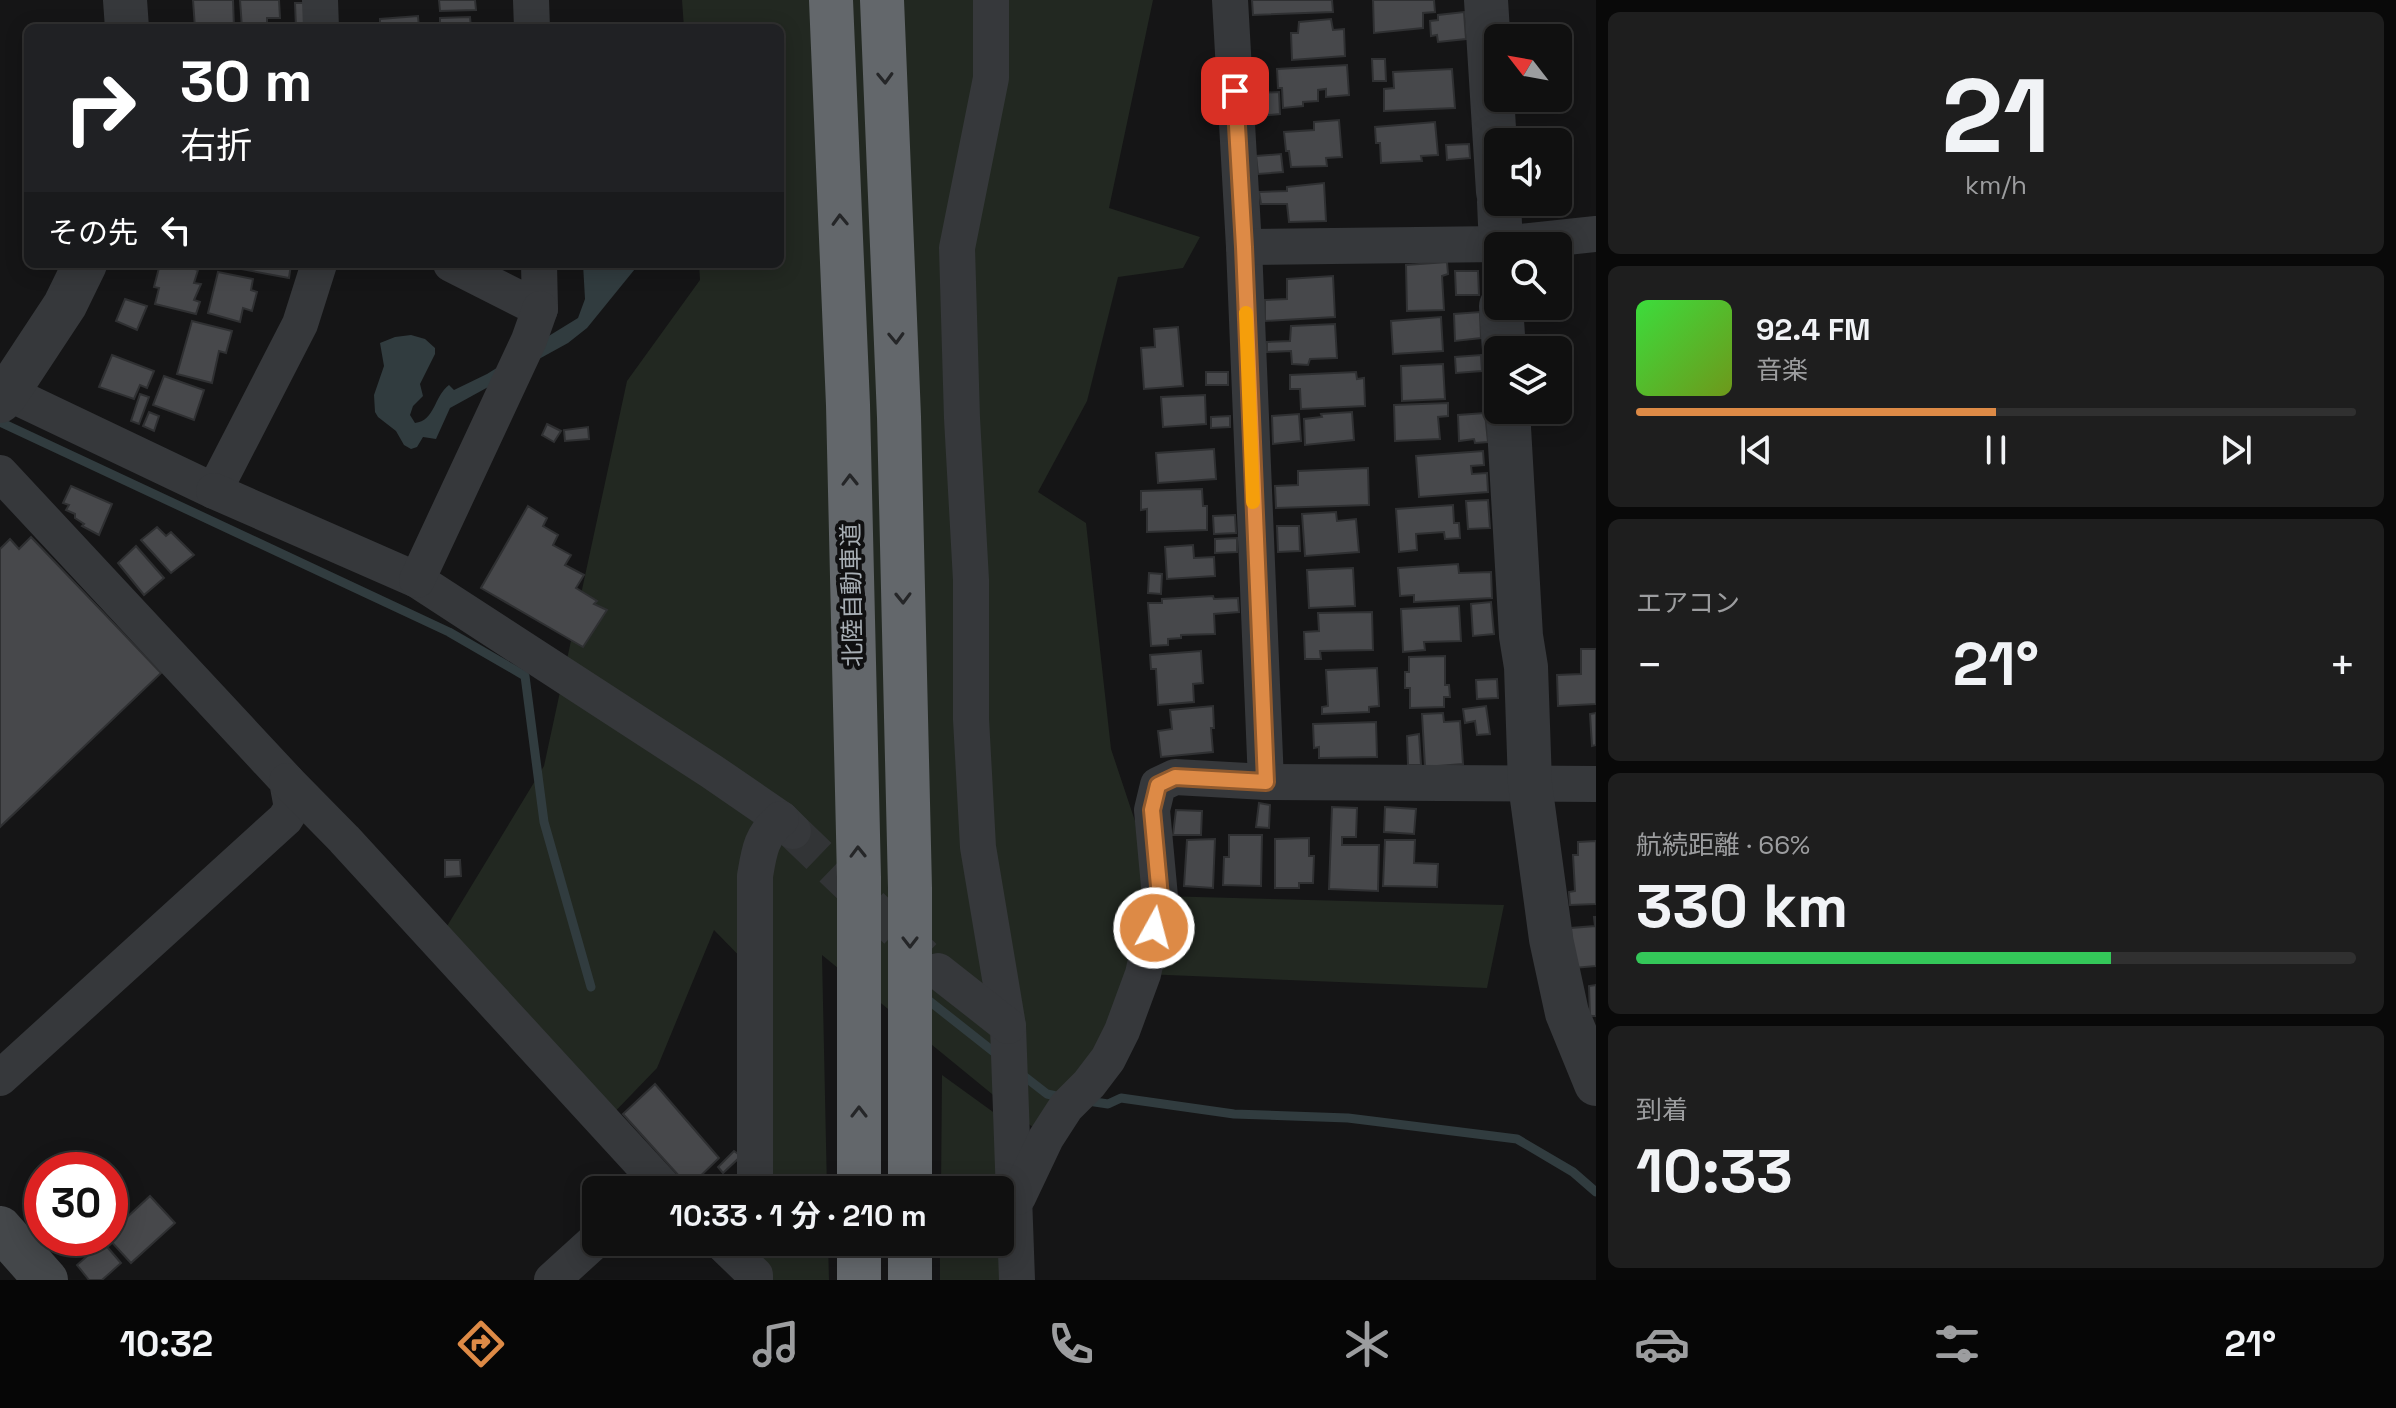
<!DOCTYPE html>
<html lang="ja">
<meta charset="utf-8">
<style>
body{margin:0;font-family:"Space Grotesk","Noto Sans JP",sans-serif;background:#1e1e1e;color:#f1f3f6;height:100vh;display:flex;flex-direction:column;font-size:30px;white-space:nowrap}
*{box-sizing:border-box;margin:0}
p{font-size:26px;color:#9c9d9f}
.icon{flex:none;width:44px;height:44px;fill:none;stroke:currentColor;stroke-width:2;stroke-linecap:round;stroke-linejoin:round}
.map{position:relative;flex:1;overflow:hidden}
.details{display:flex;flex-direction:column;gap:12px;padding:12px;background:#090909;width:800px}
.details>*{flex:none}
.top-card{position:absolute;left:24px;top:24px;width:760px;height:244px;border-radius:12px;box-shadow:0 4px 20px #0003,0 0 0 2px #303030;background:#202124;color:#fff;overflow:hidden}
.needle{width:52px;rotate:301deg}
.buttons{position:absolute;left:1484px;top:24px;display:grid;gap:16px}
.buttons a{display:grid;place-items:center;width:88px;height:88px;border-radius:12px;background:#101010;box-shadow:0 4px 20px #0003,0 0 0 2px #303030;font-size:40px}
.speed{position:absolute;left:24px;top:1152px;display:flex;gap:16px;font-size:40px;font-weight:700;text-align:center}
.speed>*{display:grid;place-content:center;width:104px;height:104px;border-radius:50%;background:#101010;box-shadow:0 4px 20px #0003,0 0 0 2px #303030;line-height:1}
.speed .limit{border:12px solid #d22;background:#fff;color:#111}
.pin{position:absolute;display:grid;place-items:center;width:68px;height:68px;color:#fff;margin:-34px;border-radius:16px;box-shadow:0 4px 12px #0006}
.me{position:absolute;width:88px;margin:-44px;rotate:7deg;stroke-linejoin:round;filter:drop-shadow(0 0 6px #0008)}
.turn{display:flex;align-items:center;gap:28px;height:168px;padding:0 24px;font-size:36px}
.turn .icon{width:104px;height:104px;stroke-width:2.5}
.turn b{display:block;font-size:56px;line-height:68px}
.then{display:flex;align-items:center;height:76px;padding:0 24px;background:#0003;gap:16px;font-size:30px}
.big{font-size:60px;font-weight:700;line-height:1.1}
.details .tile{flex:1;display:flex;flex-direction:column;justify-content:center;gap:12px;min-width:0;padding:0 28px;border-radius:12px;background:#1e1e1e}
.details .dial{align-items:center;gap:0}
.dial b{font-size:104px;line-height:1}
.song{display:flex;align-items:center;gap:24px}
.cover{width:96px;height:96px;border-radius:12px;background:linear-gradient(135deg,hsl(120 70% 55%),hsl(80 70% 35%))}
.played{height:8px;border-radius:4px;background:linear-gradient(90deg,#dd8a46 50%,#303030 50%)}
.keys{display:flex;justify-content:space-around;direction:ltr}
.heat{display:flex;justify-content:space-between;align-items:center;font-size:44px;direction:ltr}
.charge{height:12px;border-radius:6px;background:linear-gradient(90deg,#34c759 66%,#303030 0)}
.trip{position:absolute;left:582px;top:1176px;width:432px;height:80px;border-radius:12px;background:#101010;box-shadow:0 4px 20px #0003,0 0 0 2px #303030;font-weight:700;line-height:80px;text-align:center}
.dock{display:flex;height:128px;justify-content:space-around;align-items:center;background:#060606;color:#9c9d9f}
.dock .icon{width:56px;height:56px}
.dock .current{color:#dd8a46}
.dock b{font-size:36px;color:#f1f3f6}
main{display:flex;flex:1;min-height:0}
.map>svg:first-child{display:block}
</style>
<main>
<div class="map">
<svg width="1596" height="1280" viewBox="0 0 1596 1280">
<rect width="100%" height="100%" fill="#151516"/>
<g fill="#222821">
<path d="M682 0H1153L1109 208 1200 237 1183 268 1118 277 1087 401 1038 492 1086 523 1111 749 1160 896 1504 905 1487 988 1143 974 1046 1138 822 955 827 1190H757L755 972 714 930 657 1068 604 1123 438 941 544 766 627 381 700 280 699 264H780V28H684Z"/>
<path d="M942 1075 1000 1117 1003 1280H940V1242H1000V1190H941Z"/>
<path d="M757 1242H828L829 1280H758Z"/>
</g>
<path fill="#313c3f" d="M583 264H639L587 328 568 343 450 408 436 439 423 437 417 447 411 449 404 445 396 431 378 417 375 412 374 395 384 366 380 343 395 337 411 335 425 339 435 348V354L420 384 423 396 413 406 410 415 415 423C435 421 434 396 449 385L454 390 487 374 578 318 585 299Z"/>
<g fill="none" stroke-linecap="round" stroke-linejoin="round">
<g stroke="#313c3f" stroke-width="9">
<path d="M0 422 449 632 525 676 544 822 591 987"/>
<path d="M923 996 999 1056"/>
<path d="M1020 1073 1047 1094 1061 1097"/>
<path d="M1088 1101 1108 1104 1121 1098 1234 1114 1348 1118 1517 1139 1573 1172 1596 1192"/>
</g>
</g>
<g fill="#47484b" stroke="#2f3032" stroke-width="2">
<path d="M193 0H233L234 28H195Z"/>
<path d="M240 0H279L280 18H267V27L242 28Z"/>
<path d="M439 0H475L476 10 440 11Z"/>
<path d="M1252 0H1332L1333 12 1253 15Z"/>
<path d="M1373 0H1434L1435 12 1423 13V28L1374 33Z"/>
<path d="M295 3H314L315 26 296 28Z"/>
<path d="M1464 12 1466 39 1438 42 1437 35 1431 36 1430 21 1438 20V15Z"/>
<path d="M418 16 419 28H380V19Z"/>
<path d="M470 17 471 28H440V18Z"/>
<path d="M1331 19 1333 30 1344 29 1345 56 1292 60 1291 33H1298L1299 22Z"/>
<path d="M1372 59H1385L1386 81H1373Z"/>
<path d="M1347 65 1349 95 1326 97V89L1318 90V101L1303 102V106L1283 108 1282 88H1278L1277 69Z"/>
<path d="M1452 69 1455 108 1384 111V89L1394 88 1393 72Z"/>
<path d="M1279 92 1280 114 1258 116V93Z"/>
<path d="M1339 120 1342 157 1326 158 1327 166 1291 167 1289 151H1286L1284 132 1314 130V122Z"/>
<path d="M1435 122 1438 155 1421 156 1422 161 1381 163 1380 143H1376L1375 127Z"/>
<path d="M1469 144 1470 158 1447 160 1446 145Z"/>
<path d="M1281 154 1283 172 1258 174 1256 156Z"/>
<path d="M1324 183 1326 221 1289 222 1287 204H1261L1259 192 1287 191V187Z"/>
<path d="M1447 262 1448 274 1442 276 1444 310 1407 311 1406 265Z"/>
<path d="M160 264H178L198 270 194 283 201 284 194 300 200 302 196 314 155 304 159 288 154 287Z"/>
<path d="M225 264H291L289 278 225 266Z"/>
<path d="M1455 271H1478L1479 295H1456Z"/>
<path d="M218 272 253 279 251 290 257 292 252 311 243 308 240 322 208 313Z"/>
<path d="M1333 276 1335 317 1265 321V300L1287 299V279Z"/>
<path d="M125 299 147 306 137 330 116 321Z"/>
<path d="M1480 312 1481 338 1455 341 1454 314Z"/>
<path d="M1441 317 1443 351 1393 354 1391 321Z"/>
<path d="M192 321 232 331 226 353 219 351 212 383 177 374Z"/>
<path d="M1335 324 1337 358 1310 359 1308 365 1292 364 1291 351 1267 352V342L1290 341 1291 326Z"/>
<path d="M1178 327 1183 386 1144 389 1141 348 1155 347 1154 329Z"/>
<path d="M112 355 154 371 147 388 140 385 134 399 99 387Z"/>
<path d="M1481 355 1482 371 1456 373 1455 357Z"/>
<path d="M1443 364 1445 399 1402 401 1401 366Z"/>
<rect x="1206" y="372" width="22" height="13"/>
<path d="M1356 372 1357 379 1364 378 1365 406 1301 409 1300 389H1290V375Z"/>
<path d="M164 376 204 390 194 420 153 405Z"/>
<path d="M140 394 149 397 139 424 131 421Z"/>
<path d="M1205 395 1206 424 1163 427 1161 397Z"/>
<path d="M1448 403V416L1438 417 1440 439 1395 441 1394 405Z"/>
<path d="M149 412 159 416 154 431 143 426Z"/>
<path d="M1352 412 1354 440 1305 445 1304 419 1322 417 1321 414Z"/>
<path d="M1485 413 1488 442 1475 443 1474 439 1459 441 1458 415Z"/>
<path d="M1299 414 1301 441 1273 444 1272 416Z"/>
<path d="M1230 416V427L1211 428V417Z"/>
<path d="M547 424 561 431 554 442 542 435Z"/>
<path d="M588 427 589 439 565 441 564 430Z"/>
<path d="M1214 449 1216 479 1158 483 1156 453Z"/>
<path d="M1483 451 1484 465 1471 466 1472 474 1487 473 1488 492 1419 497 1416 456Z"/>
<path d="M1368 468 1369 505 1276 508 1275 486 1298 485V471Z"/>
<path d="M71 486 112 504 99 535 82 526 84 524 75 518V514L66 510 69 505 63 503Z"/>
<path d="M1202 489 1203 506H1207V530L1147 532V509L1141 510V491Z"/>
<path d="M1488 500 1490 528 1468 529 1466 501Z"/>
<path d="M1453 505 1454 523H1459L1460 538 1445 539 1444 532 1416 534 1417 550 1399 552 1396 509Z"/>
<path d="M528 506 547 518 543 526 558 535 553 545 571 555 565 565 584 575 576 588 597 601 594 604 607 610 583 647 481 588Z"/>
<path d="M1336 512 1337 521 1356 519 1359 552 1305 556 1302 514Z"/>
<path d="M1235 515 1236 533 1214 534 1213 516Z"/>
<path d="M1277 526H1299L1300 551 1278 552Z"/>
<path d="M157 527 166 536 171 532 194 555 171 573 141 540Z"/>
<path d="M31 537 161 673 0 827V549L10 539 19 549Z"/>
<path d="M1237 538V552L1215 553V539Z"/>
<path d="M1193 545 1194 558 1214 557 1215 576 1167 579 1165 547Z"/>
<path d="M136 546 164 578 144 595 118 563Z"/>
<path d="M1458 564 1459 573 1491 572 1492 598 1414 602V595L1400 596 1398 568Z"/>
<path d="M1353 568 1355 606 1309 608 1307 570Z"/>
<path d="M1149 573 1162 574 1161 594 1148 593Z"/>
<path d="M1213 596 1214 599 1238 598 1239 612 1214 614 1215 634 1181 635V638L1168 639V645L1151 646 1148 603H1162V599Z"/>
<path d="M1491 602 1494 634 1473 636 1471 604Z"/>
<path d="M1459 606 1461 641 1424 642 1425 650 1403 652 1401 609Z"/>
<path d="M1372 612 1373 650 1320 651 1321 659H1305L1304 632 1319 631 1318 613Z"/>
<path d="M1581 649H1596V704L1558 706 1557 675 1581 674Z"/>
<path d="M1201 651 1203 683 1193 684 1194 702 1158 705 1156 669H1151L1150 655Z"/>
<path d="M1445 656V685H1449L1450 697H1444V707L1410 708V688H1405V672H1409V657Z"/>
<path d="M1377 668 1379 706 1369 707V712L1322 714V707L1328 706 1326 670Z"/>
<path d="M1497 679 1498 698 1477 699 1476 680Z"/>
<path d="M1213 706 1214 728H1211L1213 752 1161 757 1158 731 1172 729 1170 710Z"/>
<path d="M1486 706 1490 734 1477 735 1475 721 1465 723 1463 709Z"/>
<path d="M1443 713 1444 722 1460 721 1463 764 1425 767 1422 714Z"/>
<path d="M1596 713V745L1592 746 1590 714Z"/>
<path d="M1376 722 1377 757 1319 758V747L1314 748 1313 724Z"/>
<path d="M1419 734 1421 765H1408L1407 736Z"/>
<path d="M1259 803 1270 805 1269 828 1256 827Z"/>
<path d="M1332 807 1357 808 1356 837H1342V845H1379L1378 891 1329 889Z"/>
<path d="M1385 807 1416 809 1414 834 1384 832Z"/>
<path d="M1176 810 1202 811 1201 835H1173Z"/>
<path d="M1229 835H1262L1261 886 1223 885 1224 857H1229Z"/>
<path d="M1309 838V856H1314L1313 883H1299V888H1275V839Z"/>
<path d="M1215 839 1213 888 1184 886 1187 840Z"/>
<path d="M1385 840H1415L1414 863 1438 864 1437 887 1383 886Z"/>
<path d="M1596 841V904L1570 905 1569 892 1575 891 1573 855H1578V842Z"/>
<path d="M445 860H460L461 876 445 877Z"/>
<path d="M1594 917H1596V966L1574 968 1571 928 1595 926Z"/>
<path d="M1596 985V1016H1590L1589 986Z"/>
<path d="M655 1084 719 1158 689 1187 623 1114Z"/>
<path d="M734 1151 741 1156 723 1173 718 1167Z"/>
<path d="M150 1196 175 1223 131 1263 108 1238H110V1233Z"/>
<path d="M103 1242 121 1263 102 1280H89L77 1265Z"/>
</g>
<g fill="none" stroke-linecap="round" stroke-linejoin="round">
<path stroke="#323436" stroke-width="36" stroke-dasharray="36 18" stroke-linecap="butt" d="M793 831 924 957"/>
<g stroke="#36383b" stroke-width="36">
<path d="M320 0 321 28"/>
<path d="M531 0 532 28"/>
<path d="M991 0V78L957 248 962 418 971 580V719L978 847 1008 1026 1017 1280"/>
<path d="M1230 0 1244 247 1266 782"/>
<path d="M1244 247 1501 244 1596 234"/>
<path d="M451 264 540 309 539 264"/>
<path d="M0 389 214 491 300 324 319 264"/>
<path d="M0 473 287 781 292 808 285 819 0 1078"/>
<path d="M214 491 417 580 711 771 781 819 793 831"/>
<path d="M417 580 529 340 540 309"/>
<path d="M287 781 344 839 666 1190"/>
<path d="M938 971 1008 1026"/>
<path d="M755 1190V876C759 852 761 835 781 819"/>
<path d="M1018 1197 1046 1138 1066 1107 1089 1084 1108 1059 1122 1031 1143 974 1160 897 1152 810 1158 785 1175 777 1266 782 1596 784"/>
<path d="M721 1242 755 1275V1280"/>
<path d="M552 1280 596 1240"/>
</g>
<g stroke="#36383b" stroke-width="44">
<path d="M125 0 127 28"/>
<path d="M1486 0 1498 192"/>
<path d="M1499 202 1501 246"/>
<path d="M1501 306 1504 350"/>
<path d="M0 401 7 393 65 305 85 264"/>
<path d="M1508 410 1521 636 1526 667 1530 784 1551 939 1567 1013 1596 1084"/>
</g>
<path stroke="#44474a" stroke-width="44" d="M0 1228 46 1280"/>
<g stroke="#63676b" stroke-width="44">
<path d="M831 0 848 405 859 877V1190"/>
<path d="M882 0 899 417 910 888V1190"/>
<path d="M859 1242V1280"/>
<path d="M910 1280V1242"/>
</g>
</g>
<defs><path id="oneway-chevron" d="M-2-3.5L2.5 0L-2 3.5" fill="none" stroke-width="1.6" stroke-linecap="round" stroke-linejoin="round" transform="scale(2)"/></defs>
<g stroke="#252628">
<use href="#oneway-chevron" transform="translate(885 78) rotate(88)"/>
<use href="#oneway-chevron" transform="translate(840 220) rotate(-92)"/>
<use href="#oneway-chevron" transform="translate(896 338) rotate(88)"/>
<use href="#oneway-chevron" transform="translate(850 480) rotate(-91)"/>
<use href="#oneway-chevron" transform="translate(903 598) rotate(89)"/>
<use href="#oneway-chevron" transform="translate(858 852) rotate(-91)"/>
<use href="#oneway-chevron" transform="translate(910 942) rotate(90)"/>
<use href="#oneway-chevron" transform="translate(859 1112) rotate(-90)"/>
</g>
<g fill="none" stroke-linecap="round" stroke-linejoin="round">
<g stroke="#905a2e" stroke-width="20">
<path id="route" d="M1154 928 1160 897 1152 810 1158 785 1175 777 1266 782 1244 247 1235 91"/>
</g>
<use href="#route" stroke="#dd8a46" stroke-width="14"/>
<path stroke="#f59e0b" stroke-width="14" d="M1246 313 1253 502"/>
</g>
<g text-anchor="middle" stroke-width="8" stroke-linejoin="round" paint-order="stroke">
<g font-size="24" fill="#a8afb5" stroke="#101011">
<text transform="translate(852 595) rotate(-91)" y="8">北陸自動車道</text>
</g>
</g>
</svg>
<div class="buttons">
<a><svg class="needle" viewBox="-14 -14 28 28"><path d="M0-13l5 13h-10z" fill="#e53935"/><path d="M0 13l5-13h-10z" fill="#9c9d9f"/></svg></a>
<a><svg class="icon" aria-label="sound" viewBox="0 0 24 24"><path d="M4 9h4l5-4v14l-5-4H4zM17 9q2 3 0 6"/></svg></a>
<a><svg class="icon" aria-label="search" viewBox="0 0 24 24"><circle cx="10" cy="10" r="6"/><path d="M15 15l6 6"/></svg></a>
<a><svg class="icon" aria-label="layers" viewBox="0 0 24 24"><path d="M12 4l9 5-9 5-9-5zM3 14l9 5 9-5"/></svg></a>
</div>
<div class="speed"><div class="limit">30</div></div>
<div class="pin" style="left:1235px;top:91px;background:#d93025"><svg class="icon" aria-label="arrive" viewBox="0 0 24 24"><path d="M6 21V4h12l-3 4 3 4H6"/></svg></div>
<svg class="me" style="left:1154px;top:928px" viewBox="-20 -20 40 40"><circle r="17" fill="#dd8a46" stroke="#fff" stroke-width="3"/><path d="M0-11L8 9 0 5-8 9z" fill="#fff"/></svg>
<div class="trip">10:33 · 1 分 · 210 m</div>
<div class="top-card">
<div class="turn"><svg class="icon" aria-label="right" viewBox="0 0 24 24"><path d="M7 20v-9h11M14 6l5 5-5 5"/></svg><div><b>30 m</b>右折</div></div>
<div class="then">その先<svg class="icon" aria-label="left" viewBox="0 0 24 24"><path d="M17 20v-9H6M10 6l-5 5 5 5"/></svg></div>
</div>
</div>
<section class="details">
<div class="tile dial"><b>21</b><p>km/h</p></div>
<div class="tile">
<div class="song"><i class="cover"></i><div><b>92.4 FM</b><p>音楽</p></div></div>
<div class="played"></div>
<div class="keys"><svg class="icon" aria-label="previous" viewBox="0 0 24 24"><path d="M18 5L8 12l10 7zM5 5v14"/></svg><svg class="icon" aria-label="pause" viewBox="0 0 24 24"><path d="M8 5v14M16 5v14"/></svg><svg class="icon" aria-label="next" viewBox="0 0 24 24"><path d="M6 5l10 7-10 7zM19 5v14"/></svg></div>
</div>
<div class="tile"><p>エアコン</p>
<div class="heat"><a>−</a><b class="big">21°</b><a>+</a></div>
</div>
<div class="tile"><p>航続距離 · 66%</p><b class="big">330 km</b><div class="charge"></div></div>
<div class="tile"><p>到着</p><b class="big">10:33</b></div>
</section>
</main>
<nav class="dock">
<b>10:32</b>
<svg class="icon current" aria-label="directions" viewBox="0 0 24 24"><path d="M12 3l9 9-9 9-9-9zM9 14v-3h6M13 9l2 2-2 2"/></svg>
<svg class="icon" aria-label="music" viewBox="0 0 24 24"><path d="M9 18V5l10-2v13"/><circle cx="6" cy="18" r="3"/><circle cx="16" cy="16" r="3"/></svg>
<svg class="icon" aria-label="phone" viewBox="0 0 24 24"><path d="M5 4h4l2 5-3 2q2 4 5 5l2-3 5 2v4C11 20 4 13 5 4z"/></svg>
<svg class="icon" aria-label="climate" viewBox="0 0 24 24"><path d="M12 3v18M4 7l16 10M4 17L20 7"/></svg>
<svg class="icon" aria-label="car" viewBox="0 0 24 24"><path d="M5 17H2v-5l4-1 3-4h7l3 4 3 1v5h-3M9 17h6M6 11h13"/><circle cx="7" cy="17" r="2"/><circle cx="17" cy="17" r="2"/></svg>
<svg class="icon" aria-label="filters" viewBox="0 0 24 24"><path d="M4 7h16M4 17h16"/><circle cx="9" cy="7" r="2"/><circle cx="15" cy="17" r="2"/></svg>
<b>21°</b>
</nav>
